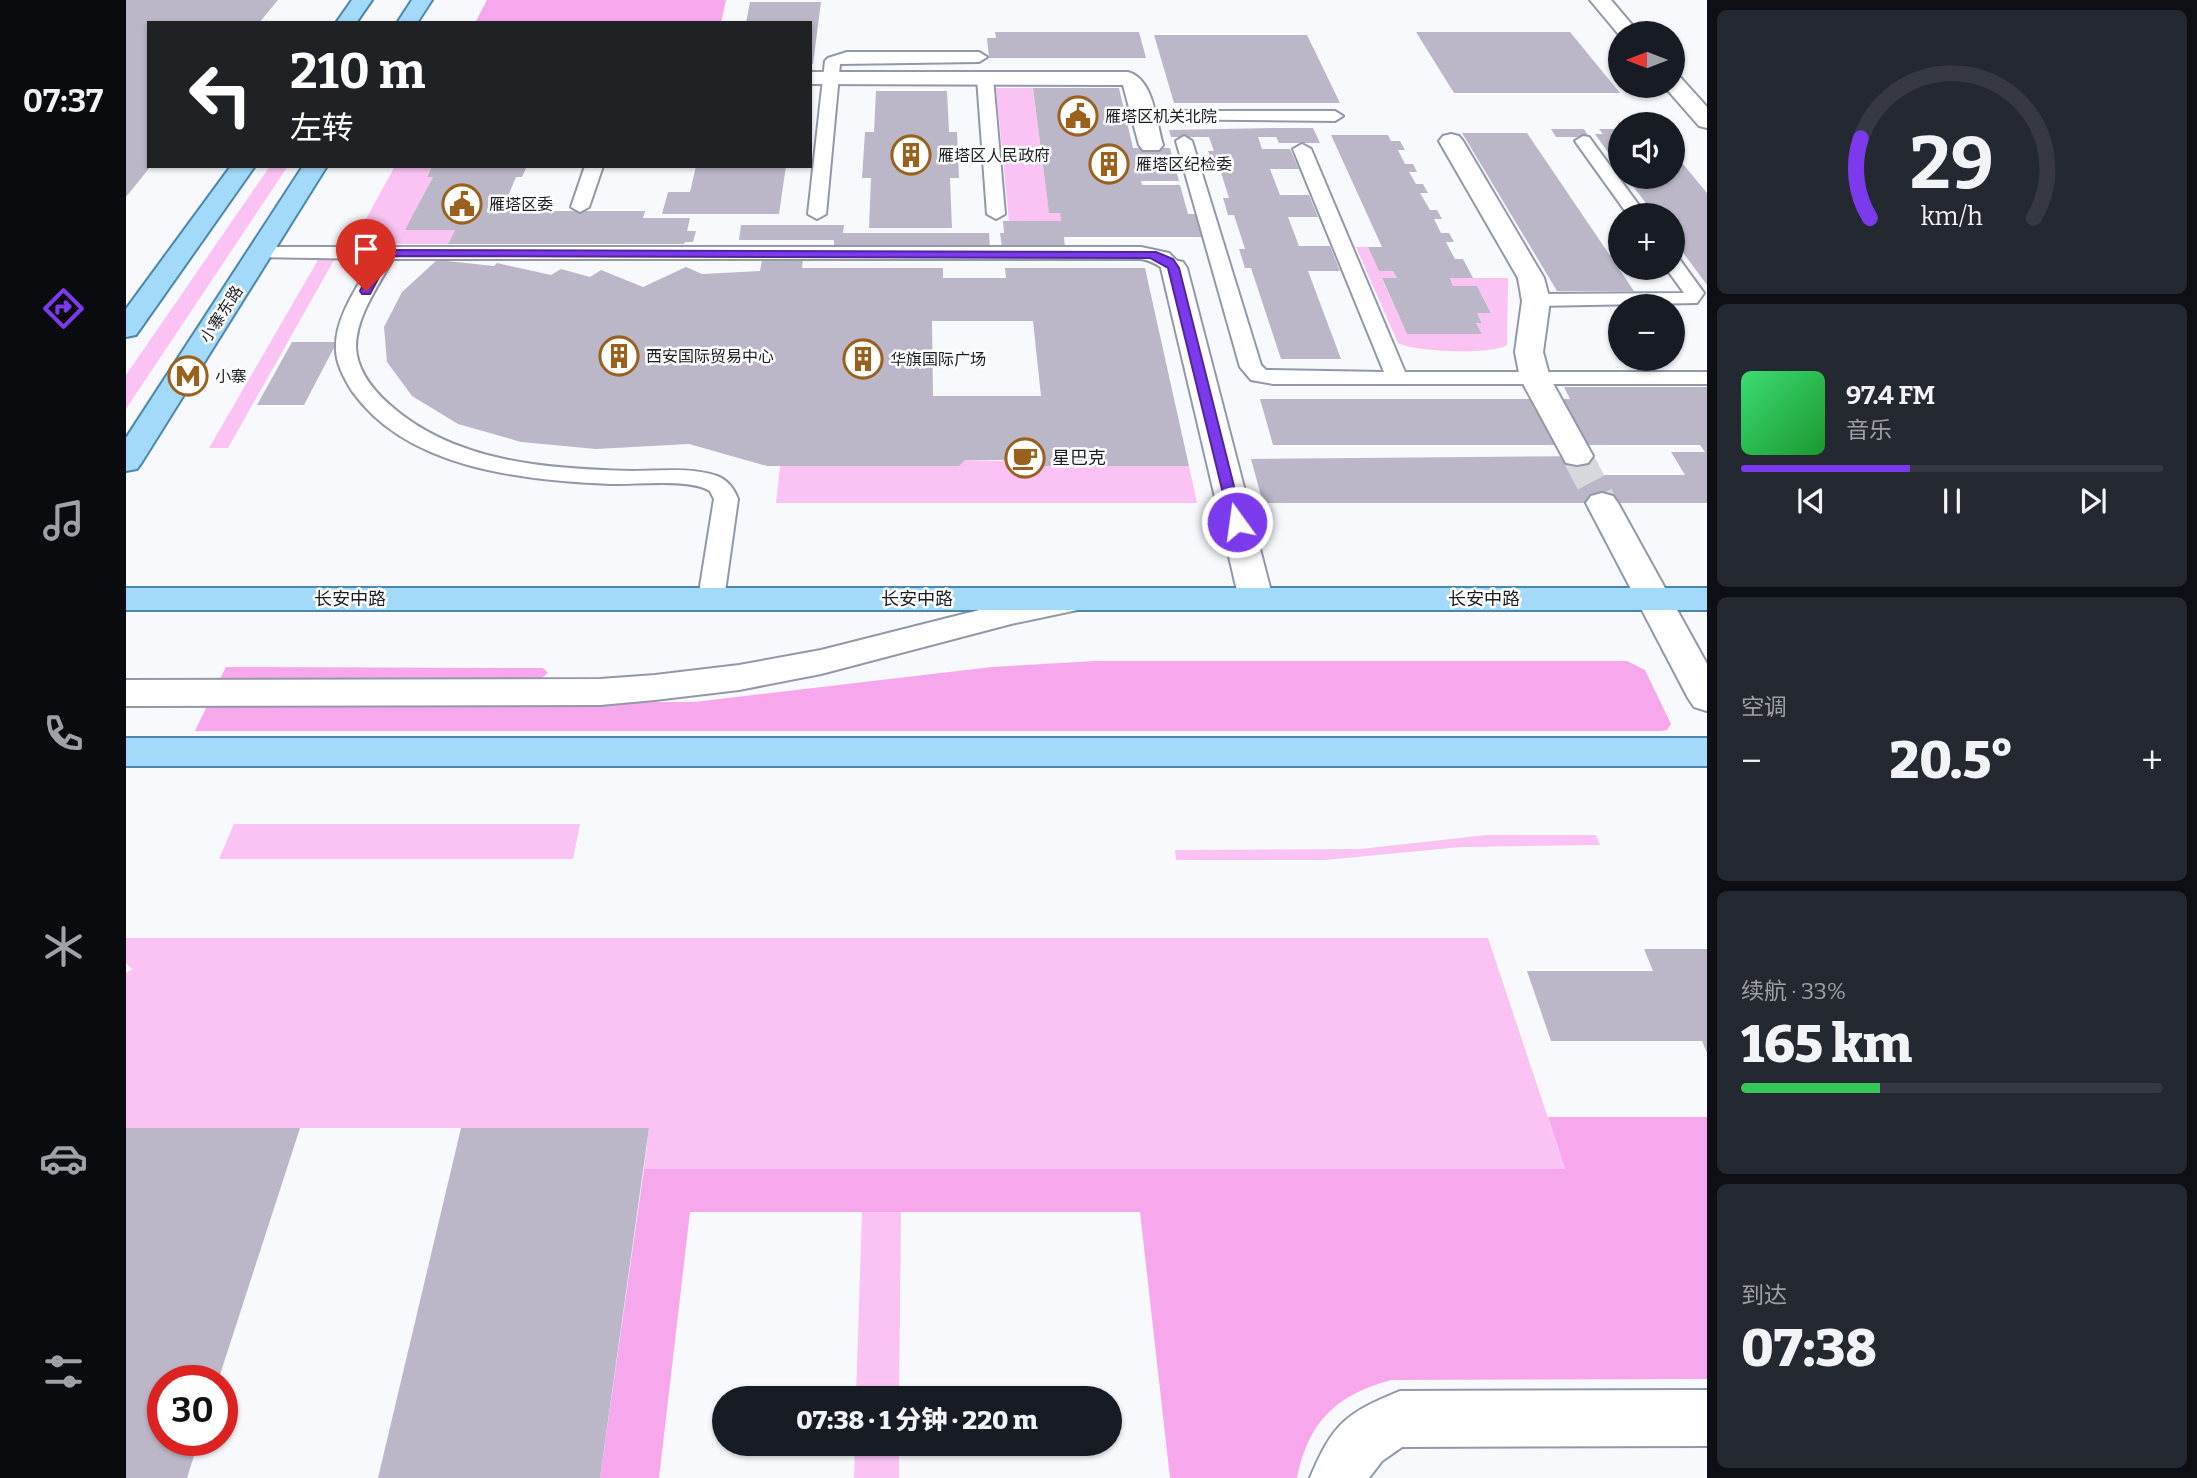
<!DOCTYPE html>
<html lang="zh">
<meta charset="utf-8">
<style>
body{margin:0;font-family:Bitter,"Noto Sans SC",serif;background:#242831;color:#f1f3f6;height:100vh;display:flex;flex-direction:column;font-size:26px;white-space:nowrap}
*{box-sizing:border-box;margin:0}
p{font-size:23px;color:#9ea1a6}
.icon{flex:none;width:38px;height:38px;fill:none;stroke:currentColor;stroke-width:2;stroke-linecap:round;stroke-linejoin:round}
.map{position:relative;flex:1;overflow:hidden}
.sheet{display:flex;flex-direction:column;gap:10px;padding:10px;background:#0d0f14;width:490px}
.sheet>*{flex:none}
.hud{position:absolute;left:21px;top:21px;width:665px;height:147px;border-radius:0px;box-shadow:0 2px 5px #0004;background:#202124;color:#fff;overflow:hidden}
.needle{width:46px;rotate:270deg}
.controls{position:absolute;left:1482px;top:21px;display:grid;gap:14px}
.controls a{display:grid;place-items:center;width:77px;height:77px;border-radius:50%;background:#171b24;box-shadow:0 2px 5px #0004;font-size:35px}
.speed{position:absolute;left:21px;top:1365px;display:flex;gap:14px;font-size:35px;font-weight:700;text-align:center}
.speed>*{display:grid;place-content:center;width:91px;height:91px;border-radius:50%;background:#171b24;box-shadow:0 2px 5px #0004;line-height:1}
.speed .limit{border:10px solid #d22;background:#fff;color:#111}
.pin{position:absolute;display:grid;place-items:center;width:60px;height:60px;color:#fff;margin:-72px -30px;border-radius:50% 50% 50% 0;rotate:-45deg;box-shadow:0 0 7px #0007}
.pin .icon{rotate:45deg}
.me{position:absolute;width:77px;margin:-38px;rotate:346deg;stroke-linejoin:round;filter:drop-shadow(0 0 5px #0008)}
.turn{display:flex;align-items:center;gap:24px;height:147px;padding:0 28px;font-size:32px}
.turn .icon{width:91px;height:91px;stroke-width:2.5}
.turn b{display:block;font-size:49px;line-height:60px}
.big{font-size:52px;font-weight:800;line-height:1.1}
.sheet .card{flex:1;display:flex;flex-direction:column;justify-content:center;gap:10px;min-width:0;padding:0 24px;border-radius:10px;background:#242831}
.sheet .dial{align-items:center;gap:0}
.dial svg{height:182px;overflow:visible;fill:none;stroke:#363941;stroke-width:7;stroke-linecap:round;text-anchor:middle}
.dial text{fill:#f1f3f6;stroke:none}
.song{display:flex;align-items:center;gap:21px}
.cover{width:84px;height:84px;border-radius:10px;background:linear-gradient(135deg,hsl(140 70% 55%),hsl(130 70% 35%))}
.played{height:7px;border-radius:4px;background:linear-gradient(90deg,#7c3aed 40%,#363941 40%)}
.keys{display:flex;justify-content:space-around;direction:ltr}
.heat{display:flex;justify-content:space-between;align-items:center;font-size:38px;direction:ltr}
.charge{height:10px;border-radius:5px;background:linear-gradient(90deg,#34c759 33%,#363941 0)}
.trip{position:absolute;left:586px;top:1386px;width:410px;height:70px;border-radius:35px;background:#171b24;box-shadow:0 2px 5px #0004;font-weight:800;line-height:70px;text-align:center}
main{display:flex;flex:1;min-height:0}
.menu{display:flex;flex-direction:column;width:126px;justify-content:space-around;align-items:center;background:#090b0e;color:#9ea1a6}
.menu .icon{width:49px;height:49px}
.menu .current{color:#7c3aed}
.menu b{font-size:32px;color:#f1f3f6}
.map>svg:first-child{display:block}
</style>
<main>
<nav class="menu">
<b>07:37</b>
<svg class="icon current" aria-label="directions" viewBox="0 0 24 24"><path d="M12 3l9 9-9 9-9-9zM9 14v-3h6M13 9l2 2-2 2"/></svg>
<svg class="icon" aria-label="music" viewBox="0 0 24 24"><path d="M9 18V5l10-2v13"/><circle cx="6" cy="18" r="3"/><circle cx="16" cy="16" r="3"/></svg>
<svg class="icon" aria-label="phone" viewBox="0 0 24 24"><path d="M5 4h4l2 5-3 2q2 4 5 5l2-3 5 2v4C11 20 4 13 5 4z"/></svg>
<svg class="icon" aria-label="climate" viewBox="0 0 24 24"><path d="M12 3v18M4 7l16 10M4 17L20 7"/></svg>
<svg class="icon" aria-label="car" viewBox="0 0 24 24"><path d="M5 17H2v-5l4-1 3-4h7l3 4 3 1v5h-3M9 17h6M6 11h13"/><circle cx="7" cy="17" r="2"/><circle cx="17" cy="17" r="2"/></svg>
<svg class="icon" aria-label="filters" viewBox="0 0 24 24"><path d="M4 7h16M4 17h16"/><circle cx="9" cy="7" r="2"/><circle cx="15" cy="17" r="2"/></svg>
</nav>
<div class="map">
<svg width="1581" height="1478" viewBox="0 0 1581 1478">
<rect width="100%" height="100%" fill="#f8f9fd"/>
<g fill="#fac3f3">
<path d="M870 88H907L923 212 934 213 935 221H883Z"/>
<path d="M144 166H162L0 409V375Z"/>
<path d="M269 166H306L301 176 307 177 280 230H329L322 244H242L229 239Z"/>
<path d="M1230 247H1242L1253 271H1267L1271 278 1256 279 1281 334H1356L1350 323 1356 322 1351 313 1365 312 1351 286H1327L1324 278H1382L1381 345C1367 355 1287 352 1272 343Z"/>
<path d="M192 260H208L102 448H83Z"/>
<path d="M839 460 1063 466 1071 503H650L654 466Z"/>
<path d="M108 824H454L447 859H93Z"/>
<path d="M1361 835H1470L1474 845 1335 847 1199 860H1050L1049 850 1234 849Z"/>
<path d="M0 938H1362L1439 1169H518L523 1128H0V973L6 969 0 963Z"/>
<path d="M736 1212H775L773 1398H730Z"/>
<path d="M729 1444H773V1478H728Z"/>
</g>
<g fill="#f7a8ed">
<path d="M361 0H600L595 23H349Z"/>
<path d="M970 661H1501L1519 670 1545 724 1541 730 1535 731H69L82 704 568 702 866 667Z"/>
<path d="M100 667 417 668 422 673 412 681H93Z"/>
<path d="M1422 1117H1581V1379L1265 1380C1210 1395 1182 1422 1171 1478H1044L1014 1212H564L533 1478H474L518 1169H1439Z"/>
</g>
<g fill="#bcb7c8" fill-rule="evenodd">
<path d="M0 0H152L133 23H23L25 166 0 197Z"/>
<path d="M624 2H695L687 64H684V23H620Z"/>
<path d="M869 32H1013L1020 58H863L861 38H870Z"/>
<path d="M1290 32H1444L1494 93H1328Z"/>
<path d="M1028 35H1181L1214 103H1048Z"/>
<path d="M907 88H993L1007 148H1044L1053 181H1015L1016 185H1054L1062 214H1071L1078 237H938L939 248H876L874 233H878L877 221H935L934 213H923Z"/>
<path d="M750 91H821L823 132H831L833 178H824L826 228H743L745 178H736L739 132H748Z"/>
<path d="M1147 128H1187L1194 143H1153L1150 137H1132L1136 149H1164L1173 169H1144L1154 195H1183L1192 217H1162L1173 246H1204L1214 271H1182L1215 359H1155L1125 268H1119L1113 249H1119L1108 215H1102L1097 198H1103L1093 166H1087L1082 151H1088L1083 137H1045L1043 130Z"/>
<path d="M1425 129H1458L1463 137H1430Z"/>
<path d="M1473 129H1494V169L1469 134H1477Z"/>
<path d="M1336 133H1401L1508 291H1431Z"/>
<path d="M1205 135H1262L1265 141H1274L1279 150H1272L1279 164H1287L1291 172H1283L1290 184H1297L1302 193H1294L1304 210H1311L1316 219H1308L1315 233H1323L1328 242H1320L1329 259H1337L1347 278H1324L1327 286H1351L1365 313H1351L1356 323H1350L1356 334H1281L1256 278H1271L1267 271H1253L1242 247H1256Z"/>
<path d="M1547 152 1581 193V285L1547 239V215H1529L1500 177H1547Z"/>
<path d="M306 166H401L396 177H390L376 211H519L517 218H564L561 231H570L567 242H559L558 244H322L329 230H279L307 177H301Z"/>
<path d="M570 166H660L653 214H536L542 192H564Z"/>
<path d="M615 225H718L717 233H863L864 248H708V240H613Z"/>
<path d="M311 260 368 266 371 263 425 275 435 269 464 277 475 270 517 287 560 267 576 274 634 271 636 260H677L676 268H817V278H880L879 268H1019L1063 466H884L877 460H839L833 466H641L563 444 470 449 395 442 332 424 286 396 261 362 258 327 276 292ZM806 321H907L915 396H807Z"/>
<path d="M166 342H211L178 405H131Z"/>
<path d="M1438 387H1581V503H1137L1125 459 1464 456 1474 475H1559L1545 452H1579L1574 445H1147L1134 399H1444Z"/>
<path d="M1518 949H1581V1053L1576 1041H1425L1401 971H1527Z"/>
<path d="M0 1128H174L92 1381H37V1440H73L61 1478H0Z"/>
<path d="M335 1128H523L474 1478H252Z"/>
</g>
<g fill="none" stroke-linecap="round" stroke-linejoin="round">
<path stroke="#d7d8dc" stroke-width="30" stroke-dasharray="30 15" stroke-linecap="butt" d="M1451 456 1476 503"/>
<g stroke="#9298a8" stroke-width="4">
<g id="lane">
<path d="M721 52H853L861 57 853 62 714 64 700 214 691 219 682 214 699 61 702 58Z"/>
<path d="M859 73 867 78 879 214 870 219 861 214 851 78Z"/>
<path d="M1017 111H1209L1217 116 1209 121 1011 119 1009 116Z"/>
<path d="M1058 136 1066 141 1135 365 1140 370 1258 372 1167 149 1176 144 1185 149 1279 372H1581V384H1147L1125 380 1114 367 1050 141Z"/>
<path d="M1457 136 1463 137 1520 215H1502L1449 141Z"/>
<path d="M459 166H477L463 207 454 212 445 207Z"/>
<path d="M134 247H1015L1043 253 1058 268 1048 274C1035 270 1033 262 1015 259H267C253 285 230 316 230 347 231 371 247 390 264 405 329 463 423 469 506 471 534 471 565 467 591 476 602 480 608 489 612 499L598 599 594 605 585 607 576 605 572 599 588 499 584 491C564 478 509 485 484 484 396 480 281 469 226 391 218 378 209 362 210 346 210 315 233 285 247 259L127 257 125 253 127 249Z"/>
<path d="M1547 258 1554 260 1578 293 1571 303 1410 306 1403 304 1400 300 1403 296 1410 294 1558 293 1540 268H1547Z"/>
</g>
</g>
<g stroke="#9298a8" stroke-width="4">
<g id="street">
<path d="M1464 0H1485L1513 33H1494V36Z"/>
<path d="M684 72H1002C1028 79 1030 122 1037 145L1033 150H1017L1013 145 997 85 684 84Z"/>
<path d="M1547 76 1555 78 1581 107V128L1573 126 1538 86H1547Z"/>
<path d="M1325 134 1333 136 1337 141 1418 278 1424 301 1417 352 1424 378 1467 456 1462 463 1451 465 1440 463 1394 378 1389 352 1396 301 1392 278 1313 141 1317 136Z"/>
<path d="M1048 260 1057 262 1061 268 1147 599 1142 607 1130 610 1118 607 1113 599 1035 268 1039 262Z"/>
<path d="M1476 493 1487 496 1492 503 1581 664V711L1568 707 1562 698 1460 503 1465 496Z"/>
<path d="M949 589 961 592 966 600 961 608 885 624 695 674 613 690 529 700 474 705 0 706V680L474 679 529 675 613 665 695 650 885 602Z"/>
<path d="M1581 1390V1446L1276 1447 1256 1461 1243 1478H1184C1207 1423 1220 1413 1274 1391Z"/>
</g>
</g>
<g stroke="#4b87ac" stroke-width="4">
<g id="primary">
<path d="M226 0H246L230 23H210Z"/>
<path d="M286 0H306L291 23H271Z"/>
<path d="M105 166H129L10 335 0 337V309Z"/>
<path d="M177 166H201L16 462 11 469 0 471V438Z"/>
<rect x="0" y="588" width="1581" height="22"/>
<rect x="0" y="738" width="1581" height="28"/>
</g>
</g>
<use href="#lane" fill="#fff" fill-rule="evenodd"/>
<use href="#street" fill="#fff" fill-rule="evenodd"/>
<use href="#primary" fill="#a3d9f9" fill-rule="evenodd"/>
</g>
<path fill="#7c3aed" stroke="#51269a" stroke-width="2" d="M260 250 1030 252 1047 259 1053 268 1117 522 1111 526 1104 522 1042 268 1024 258 264 256 244 294H236L234 291 254 253Z"/>
<defs>
<g id="civic-ring" transform="scale(2.0125)"><circle r="9.5" fill="#fff" stroke="#9a611d" stroke-width="1.5"/><path d="M-.6-6.5H3V-4.5H.6V-3L4-1V1h2V6H-6V1h2V-1L-.6-3ZM-1.2 2.5V6h2.4V2.5Z" fill="#9a611d"/></g>
<g id="building-ring" transform="scale(2.0125)"><circle r="9.5" fill="#fff" stroke="#9a611d" stroke-width="1.5"/><path d="M-4-6H4V6H1V3H-1V6H-4ZM-2.5-4.3h1.7v1.8h-1.7ZM.8-4.3h1.7v1.8H.8ZM-2.5-1h1.7V.8h-1.7ZM.8-1h1.7V.8H.8Z" fill="#9a611d"/></g>
<g id="metro-ring" transform="scale(2.0125)"><circle r="9.5" fill="#fff" stroke="#9a611d" stroke-width="1.5"/><path d="M-5.5 5V-5H-3L0 0L3-5H5.5V5H3V-.5L0 4L-3-.5V5Z" fill="#9a611d"/></g>
<g id="cafe-ring" transform="scale(2.0125)"><circle r="9.5" fill="#fff" stroke="#9a611d" stroke-width="1.5"/><path d="M-5.5-4.5H6V0H3Q3 3.5 0 3.5H-2.5Q-5.5 3.5-5.5 0ZM3-3.2v2h1.7v-2ZM-6 4.5H4V6H-6Z" fill="#9a611d"/></g>
</defs>
<g fill-rule="evenodd">
<use href="#civic-ring" x="952" y="116"/>
<use href="#building-ring" x="785" y="155"/>
<use href="#building-ring" x="983" y="164"/>
<use href="#civic-ring" x="336" y="204"/>
<use href="#building-ring" x="493" y="356"/>
<use href="#building-ring" x="737" y="359"/>
<use href="#metro-ring" x="62" y="376"/>
<use href="#cafe-ring" x="899" y="458"/>
</g>
<g text-anchor="middle" stroke-width="5" stroke-linejoin="round" paint-order="stroke">
<g font-size="16" fill="#1a1c23" stroke="#fff" text-anchor="start">
<text x="979" y="122">雁塔区机关北院</text>
<text x="812" y="161">雁塔区人民政府</text>
<text x="1010" y="170">雁塔区纪检委</text>
<text x="363" y="210">雁塔区委</text>
<text x="520" y="362">西安国际贸易中心</text>
<text x="764" y="365">华旗国际广场</text>
<text x="89" y="382">小寨</text>
</g>
<g font-size="16" fill="#1a1c23" stroke="#fff">
<text transform="translate(95 314) rotate(-57)" y="6">小寨东路</text>
</g>
<g font-size="18" fill="#1a1c23" stroke="#fff" text-anchor="start">
<text x="926" y="464">星巴克</text>
</g>
<g font-size="18" fill="#1a1c23" stroke="#fff">
<text x="224" y="605">长安中路</text>
<text x="791" y="605">长安中路</text>
<text x="1358" y="605">长安中路</text>
</g>
</g>
</svg>
<div class="controls">
<a><svg class="needle" viewBox="-14 -14 28 28"><path d="M0-13l5 13h-10z" fill="#e53935"/><path d="M0 13l5-13h-10z" fill="#9ea1a6"/></svg></a>
<a><svg class="icon" aria-label="sound" viewBox="0 0 24 24"><path d="M4 9h4l5-4v14l-5-4H4zM17 9q2 3 0 6"/></svg></a>
<a>+</a>
<a>−</a>
</div>
<div class="speed"><div class="limit">30</div></div>
<div class="pin" style="left:240px;top:291px;background:#d93025"><svg class="icon" aria-label="arrive" viewBox="0 0 24 24"><path d="M6 21V4h12l-3 4 3 4H6"/></svg></div>
<svg class="me" style="left:1111px;top:522px" viewBox="-20 -20 40 40"><circle r="17" fill="#7c3aed" stroke="#fff" stroke-width="3"/><path d="M0-11L8 9 0 5-8 9z" fill="#fff"/></svg>
<div class="trip">07:38 · 1 分钟 · 220 m</div>
<div class="hud">
<div class="turn"><svg class="icon" aria-label="left" viewBox="0 0 24 24"><path d="M17 20v-9H6M10 6l-5 5 5 5"/></svg><div><b>210 m</b>左转</div></div>
</div>
</div>
<section class="sheet">
<div class="card dial"><svg viewBox="0 0 100 80">
<path d="M14 69A42 42 0 1 1 86 69"/>
<path d="M14 69A42 42 0 0 1 10 34" stroke="#7c3aed"/>
<text x="50" y="56" font-size="32" font-weight="700">29</text>
<text x="50" y="72" font-size="11">km/h</text>
</svg></div>
<div class="card">
<div class="song"><i class="cover"></i><div><b>97.4 FM</b><p>音乐</p></div></div>
<div class="played"></div>
<div class="keys"><svg class="icon" aria-label="previous" viewBox="0 0 24 24"><path d="M18 5L8 12l10 7zM5 5v14"/></svg><svg class="icon" aria-label="pause" viewBox="0 0 24 24"><path d="M8 5v14M16 5v14"/></svg><svg class="icon" aria-label="next" viewBox="0 0 24 24"><path d="M6 5l10 7-10 7zM19 5v14"/></svg></div>
</div>
<div class="card"><p>空调</p>
<div class="heat"><a>−</a><b class="big">20.5°</b><a>+</a></div>
</div>
<div class="card"><p>续航 · 33%</p><b class="big">165 km</b><div class="charge"></div></div>
<div class="card"><p>到达</p><b class="big">07:38</b></div>
</section>
</main>
